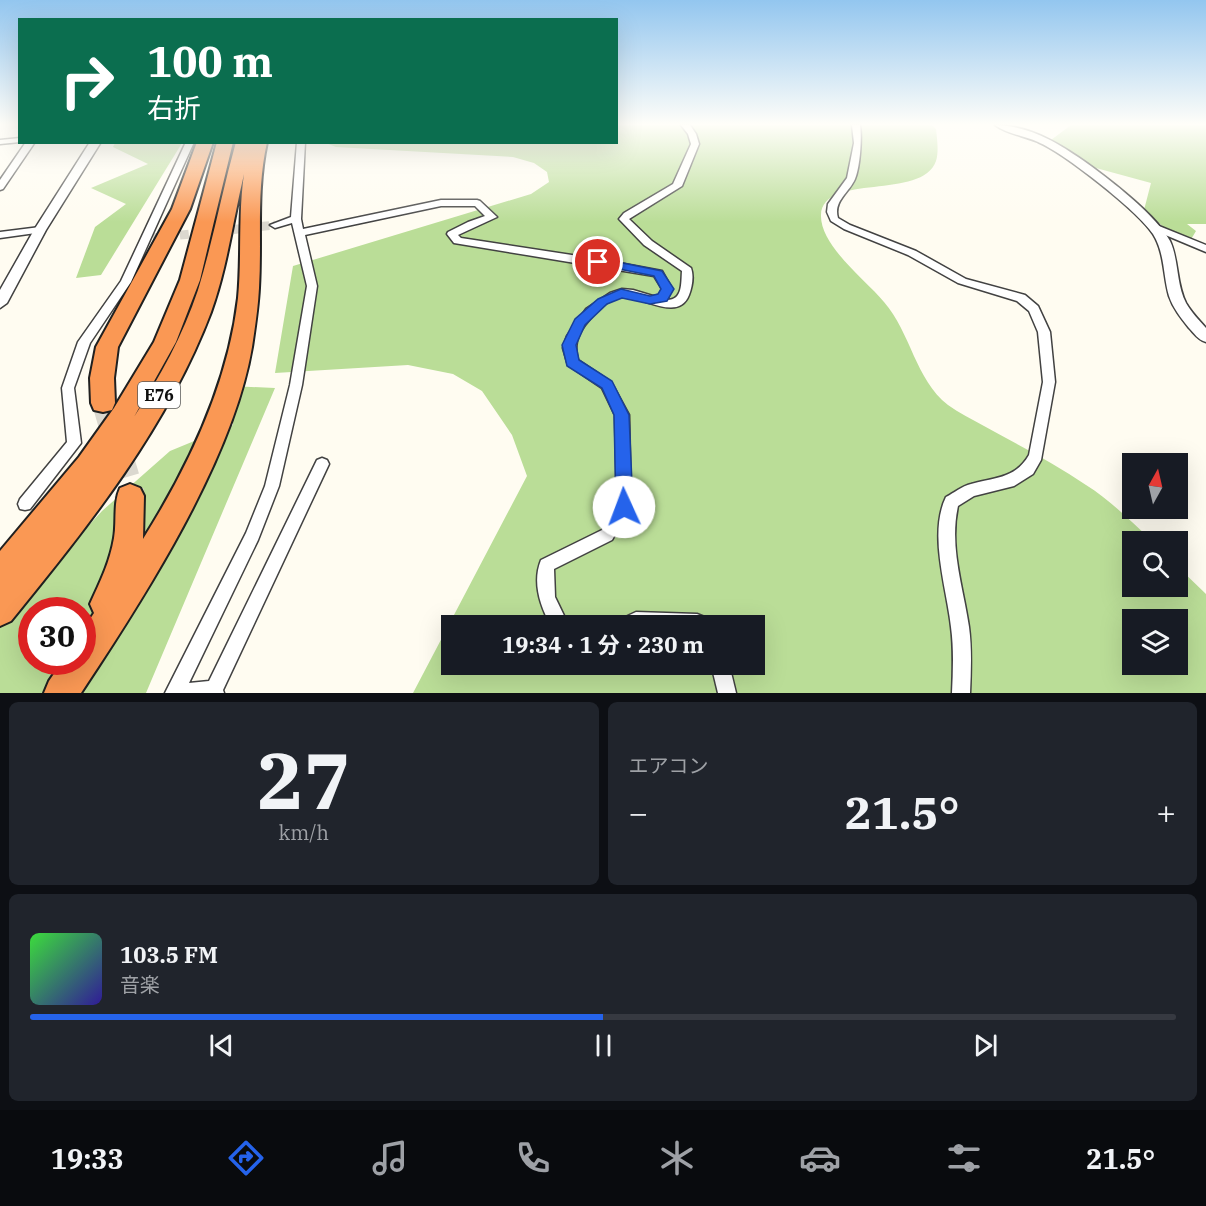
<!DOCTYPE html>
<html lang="ja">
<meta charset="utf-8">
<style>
body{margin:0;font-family:"IBM Plex Serif","Noto Sans JP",serif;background:#20242c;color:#f1f3f6;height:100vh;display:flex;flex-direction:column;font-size:22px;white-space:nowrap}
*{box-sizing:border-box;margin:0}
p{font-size:20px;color:#9ea1a6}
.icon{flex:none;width:33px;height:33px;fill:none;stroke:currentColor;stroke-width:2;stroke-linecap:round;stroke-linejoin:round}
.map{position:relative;height:693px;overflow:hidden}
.side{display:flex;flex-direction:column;gap:9px;padding:9px;background:#0d0f14;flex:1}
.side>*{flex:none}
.guide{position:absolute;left:18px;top:18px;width:600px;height:126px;border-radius:0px;box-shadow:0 6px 24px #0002;background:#0b6e4f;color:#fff;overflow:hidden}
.needle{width:39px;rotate:8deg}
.controls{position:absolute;left:1122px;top:453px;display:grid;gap:12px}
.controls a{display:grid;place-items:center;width:66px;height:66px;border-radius:0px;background:#171b24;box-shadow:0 6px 24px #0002;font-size:30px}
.speed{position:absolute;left:18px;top:597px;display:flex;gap:12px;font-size:30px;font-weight:700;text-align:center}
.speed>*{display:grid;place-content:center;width:78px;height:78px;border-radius:50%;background:#171b24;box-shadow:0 6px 24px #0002;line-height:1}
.speed .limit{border:9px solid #d22;background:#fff;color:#111}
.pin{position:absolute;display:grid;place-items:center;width:51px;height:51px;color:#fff;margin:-26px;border:3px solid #fff;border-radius:50%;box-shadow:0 2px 6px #0007}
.me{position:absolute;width:66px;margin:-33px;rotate:358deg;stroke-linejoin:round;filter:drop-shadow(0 0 4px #0008)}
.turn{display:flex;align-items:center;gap:21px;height:126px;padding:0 30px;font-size:27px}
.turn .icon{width:78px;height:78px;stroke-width:2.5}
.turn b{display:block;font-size:42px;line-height:51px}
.big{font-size:45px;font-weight:700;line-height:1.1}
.side .tile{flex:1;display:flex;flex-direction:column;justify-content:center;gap:9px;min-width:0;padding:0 21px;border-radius:9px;background:#20242c}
.side .dial{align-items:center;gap:0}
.dial b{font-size:78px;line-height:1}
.song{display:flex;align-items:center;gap:18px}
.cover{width:72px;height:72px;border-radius:9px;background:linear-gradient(135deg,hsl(120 70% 55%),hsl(250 70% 35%))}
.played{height:6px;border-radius:3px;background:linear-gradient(90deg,#2563eb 50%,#363941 50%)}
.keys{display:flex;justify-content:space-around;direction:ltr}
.heat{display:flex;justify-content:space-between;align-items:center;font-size:33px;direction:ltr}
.side .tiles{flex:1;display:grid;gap:9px;grid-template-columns:1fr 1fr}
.tile:last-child{grid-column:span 2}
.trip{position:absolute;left:441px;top:615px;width:324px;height:60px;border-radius:0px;background:#171b24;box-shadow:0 6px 24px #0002;font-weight:700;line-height:60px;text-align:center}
.dock{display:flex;height:96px;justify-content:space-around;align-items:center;background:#090b0e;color:#9ea1a6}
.dock .icon{width:42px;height:42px}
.dock .active{color:#2563eb}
.dock b{font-size:27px;color:#f1f3f6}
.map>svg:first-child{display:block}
</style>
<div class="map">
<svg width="1206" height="693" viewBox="0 0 1206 693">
<rect width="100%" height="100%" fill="#fffcf1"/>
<g fill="#badd97" fill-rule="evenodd">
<path d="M617 125H932L936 129C937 138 939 152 936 161 922 201 823 172 821 215 820 246 866 280 884 302 911 333 915 379 948 405 959 413 972 419 984 426 1018 445 1054 463 1086 485 1110 500 1132 522 1152 541L1132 542V586H1178V567L1206 594V693H413L527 476 512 435 482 391 453 374 408 365 275 373 293 266 531 194 549 182 547 172 534 163 513 157 336 147 326 143 616 142ZM1132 620H1178V664H1132ZM452 626H754V664H452Z"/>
<path d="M1071 125H1206V224H1187L1196 231 1190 241 1167 230 1144 210 1151 183 1085 165 1051 140Z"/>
<path d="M115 143H182L101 275 76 278 95 227 126 204 91 188 148 164 113 147Z"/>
<path d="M231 386 275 388 146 693H0V622L102 511 170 451 233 425ZM32 610H82V662H32Z"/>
</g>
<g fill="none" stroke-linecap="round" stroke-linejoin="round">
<path stroke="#dbd8cf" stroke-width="9" stroke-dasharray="9 4.5" stroke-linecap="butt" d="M153 238 275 225"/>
<path stroke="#dbd8cf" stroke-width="22" stroke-dasharray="22 11" stroke-linecap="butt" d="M103 403 117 451"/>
<path stroke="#dbd8cf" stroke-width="30" stroke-dasharray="30 15" stroke-linecap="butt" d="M116 449 130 496"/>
<g stroke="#424242" stroke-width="3">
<g id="minor">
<path d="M681 125H690L696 134 699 144 682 186 629 219 652 241 691 268C694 276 692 287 689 295 678 323 642 295 622 297 608 298 593 314 585 325 577 336 574 346 578 360L611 382 629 415 631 507 612 540 554 569 555 597 569 626H551C540 606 532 582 541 560L602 530 617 506 615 415 602 388 568 365 563 348 567 336 586 309 610 293 622 289 633 290 653 296 659 295 662 289 654 276 454 243 447 234 448 232 468 222 485 216 475 206H441L305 235 317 286 302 385 279 486 258 540 189 683 209 681 317 460 322 458 327 460 329 464 223 690 224 693H165L246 533 265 486 290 385 307 286 292 223 275 228 270 225 291 217 297 142H305L301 219 303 229 441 200H477L480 201 497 217 458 235 461 238 598 259 662 271 672 289 667 300C683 300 681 283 682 271L644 245 619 219 624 213 673 184 691 144 688 134Z"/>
<path d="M852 125H860C862 138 860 167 855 179 849 193 833 201 838 218L850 225 916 251 966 279 1025 295 1038 306 1050 332 1055 382 1041 460 1033 474 1014 486 974 496 958 506C949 547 963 586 969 627 972 649 971 671 970 693H952C953 671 954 649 951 627 947 589 928 534 946 497 954 493 962 486 971 484 995 477 1015 479 1029 455L1043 382 1038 332 1029 311 1017 301 958 283 908 255 844 229 831 221 827 212 828 204 847 178 854 143Z"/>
<path d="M20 138V142L0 144V140Z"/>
<path d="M26 142H35L3 189 0 190V180Z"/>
<path d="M186 142H194L131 282 90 343 74 388 81 443 30 509 25 510 20 509 18 504 20 499 67 442 62 388 78 342 121 281Z"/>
<path d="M1154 224 1206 245V252L1151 229 1149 227Z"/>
<path d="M40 227 43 228V232L0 238V232Z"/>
<path d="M636 612 697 614 712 620 714 626H617L619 620Z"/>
<path d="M711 664H729L736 693H718Z"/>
</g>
</g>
<g stroke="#424242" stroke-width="3">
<g id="tertiary">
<path d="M995 125C1013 125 1032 131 1048 139 1079 154 1155 211 1170 241 1179 260 1176 284 1186 303 1191 312 1199 320 1206 328V342C1198 340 1194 333 1189 328 1181 318 1173 308 1169 296 1163 276 1165 253 1153 234 1138 211 1064 153 1038 142 1025 136 1007 134 995 125Z"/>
<path d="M90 142H101L46 230 7 303 0 308V290L34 230Z"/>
</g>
</g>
<g stroke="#202020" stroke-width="4">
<g id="motorway">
<path d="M197 142H213L190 209 118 347 114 378 115 403 112 410 103 412 94 410 91 403 90 378 96 347 172 209Z"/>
<path d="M217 142H233L200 280 176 342 134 417C160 377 183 335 198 290 213 241 222 191 236 142H267C256 192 262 238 259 288 258 308 255 327 252 347 233 460 144 598 81 693H44L49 681 62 662H82V631L94 613 90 604C100 582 110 562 114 538 117 522 113 503 120 488L130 484 140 488 144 496 143 539C189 466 228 384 238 298 242 257 238 215 244 174 233 220 227 268 211 312 167 428 89 525 11 621L0 626V551L79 457 114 408 154 342 180 280Z"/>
</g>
</g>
<use href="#minor" fill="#fff" fill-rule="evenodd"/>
<use href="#tertiary" fill="#fff" fill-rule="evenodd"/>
<use href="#motorway" fill="#fa9854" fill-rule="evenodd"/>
</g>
<linearGradient id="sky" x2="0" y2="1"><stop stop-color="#93c6ef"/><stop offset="0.56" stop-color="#fffef9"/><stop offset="1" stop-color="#fffef9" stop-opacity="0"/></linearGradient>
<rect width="1206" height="222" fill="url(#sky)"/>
<path fill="#2563eb" stroke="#184099" stroke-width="1.5" d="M598 258 662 271 674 289 667 301 650 304 622 298 607 304 585 325 576 345 579 360 612 381 629 415 633 507 630 512 624 514 618 512 616 507 614 415 602 388 567 366 562 345 575 319 598 299 621 289 650 296 658 294 661 289 654 276 594 264 592 262Z"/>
<g text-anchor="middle" stroke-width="6" stroke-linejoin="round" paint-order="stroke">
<rect fill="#fff" stroke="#575757" stroke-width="1.5" x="138" y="382" width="42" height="26" rx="4.5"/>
<g font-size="16" font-weight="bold" fill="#0f0f0f">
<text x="159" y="401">E76</text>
</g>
</g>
</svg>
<div class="controls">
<a><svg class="needle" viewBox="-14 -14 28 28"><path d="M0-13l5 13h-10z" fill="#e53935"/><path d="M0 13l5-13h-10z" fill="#9ea1a6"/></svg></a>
<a><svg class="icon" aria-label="search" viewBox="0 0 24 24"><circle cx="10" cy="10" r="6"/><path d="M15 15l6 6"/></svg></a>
<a><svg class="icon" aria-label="layers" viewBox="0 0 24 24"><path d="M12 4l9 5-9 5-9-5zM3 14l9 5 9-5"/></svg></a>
</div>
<div class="speed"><div class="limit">30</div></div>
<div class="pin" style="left:598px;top:262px;background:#d93025"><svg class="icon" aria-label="arrive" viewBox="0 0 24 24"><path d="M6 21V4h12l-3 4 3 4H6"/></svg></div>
<svg class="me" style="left:624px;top:507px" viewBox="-20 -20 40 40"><circle r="19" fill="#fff"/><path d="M0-13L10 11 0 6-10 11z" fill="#2563eb"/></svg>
<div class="trip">19:34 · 1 分 · 230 m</div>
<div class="guide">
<div class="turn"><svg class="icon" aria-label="right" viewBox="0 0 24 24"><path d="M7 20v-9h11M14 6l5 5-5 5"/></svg><div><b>100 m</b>右折</div></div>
</div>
</div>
<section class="side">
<div class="tiles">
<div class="tile dial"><b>27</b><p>km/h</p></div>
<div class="tile"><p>エアコン</p>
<div class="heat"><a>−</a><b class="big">21.5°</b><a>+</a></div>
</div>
<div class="tile">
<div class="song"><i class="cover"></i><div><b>103.5 FM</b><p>音楽</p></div></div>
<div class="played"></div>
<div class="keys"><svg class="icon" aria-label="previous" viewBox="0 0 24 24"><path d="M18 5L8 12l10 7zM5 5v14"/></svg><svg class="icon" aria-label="pause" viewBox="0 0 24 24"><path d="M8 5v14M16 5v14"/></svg><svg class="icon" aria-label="next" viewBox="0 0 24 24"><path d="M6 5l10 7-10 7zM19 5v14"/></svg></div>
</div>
</div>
</section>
<nav class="dock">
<b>19:33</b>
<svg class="icon active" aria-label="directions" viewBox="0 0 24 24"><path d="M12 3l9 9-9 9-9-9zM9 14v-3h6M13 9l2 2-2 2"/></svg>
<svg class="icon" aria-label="music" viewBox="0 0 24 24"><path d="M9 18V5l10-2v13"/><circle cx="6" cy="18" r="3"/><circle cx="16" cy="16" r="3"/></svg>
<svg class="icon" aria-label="phone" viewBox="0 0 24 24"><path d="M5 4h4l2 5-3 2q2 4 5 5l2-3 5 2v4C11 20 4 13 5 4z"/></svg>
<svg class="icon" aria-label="climate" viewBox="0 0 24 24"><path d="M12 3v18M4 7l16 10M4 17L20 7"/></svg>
<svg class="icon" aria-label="car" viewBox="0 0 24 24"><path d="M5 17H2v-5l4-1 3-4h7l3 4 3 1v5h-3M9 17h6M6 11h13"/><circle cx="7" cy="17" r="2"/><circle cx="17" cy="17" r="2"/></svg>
<svg class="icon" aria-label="filters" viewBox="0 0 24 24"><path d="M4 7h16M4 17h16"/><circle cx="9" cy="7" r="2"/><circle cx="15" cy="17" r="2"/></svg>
<b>21.5°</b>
</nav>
